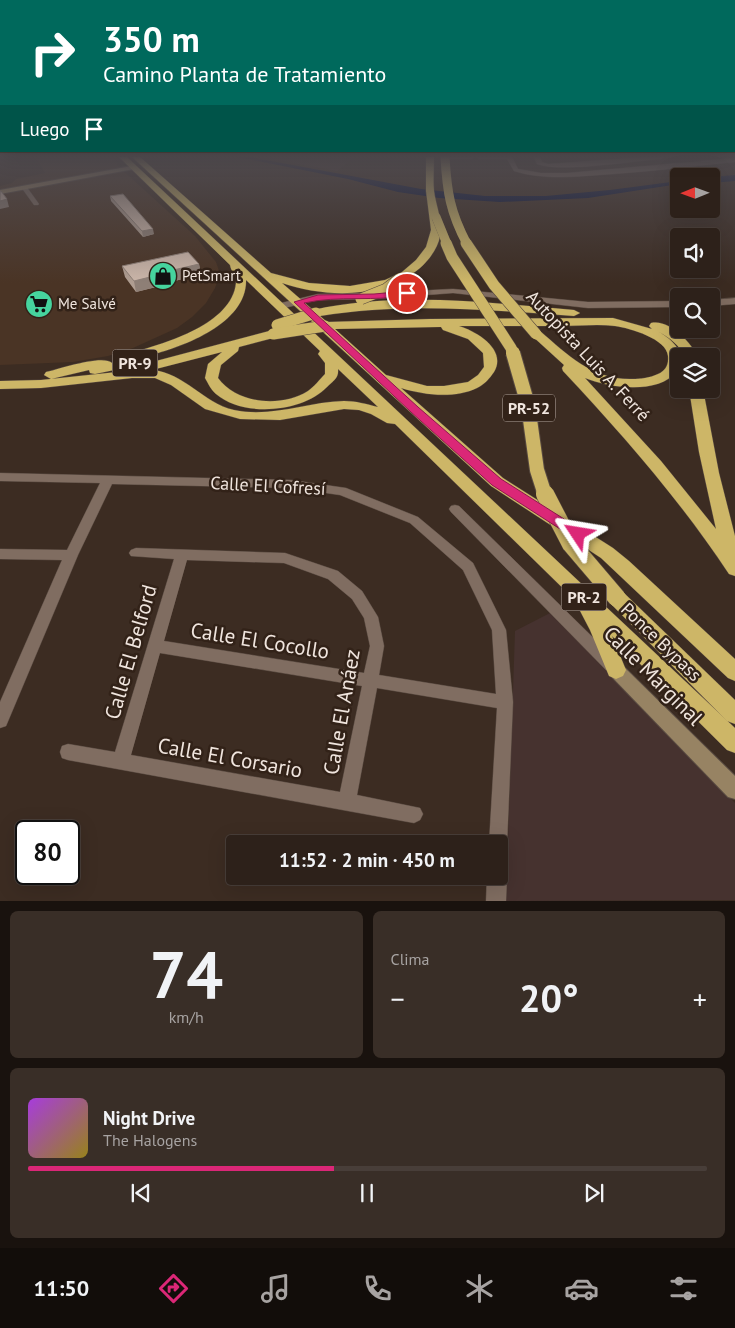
<!DOCTYPE html>
<html lang="es">
<meta charset="utf-8">
<style>
body{margin:0;font-family:"PT Sans",sans-serif;background:#392e27;color:#f1f3f6;height:100vh;display:flex;flex-direction:column;font-size:19px;white-space:nowrap}
*{box-sizing:border-box;margin:0}
p{font-size:16px;color:#a7a3a2}
.icon{flex:none;width:28px;height:28px;fill:none;stroke:currentColor;stroke-width:2;stroke-linecap:round;stroke-linejoin:round}
.map{position:relative;height:901px;overflow:hidden}
.details{display:flex;flex-direction:column;gap:10px;padding:10px;background:#19120e;flex:1}
.details>*{flex:none}
.hud{position:absolute;left:0px;top:0px;width:735px;height:152px;box-shadow:0 5px 20px #0002,0 0 0 1px #483e39;background:#00695c;color:#fff;overflow:hidden}
.needle{width:32px;rotate:269deg}
.controls{position:absolute;left:670px;top:168px;display:grid;gap:10px}
.controls a{display:grid;place-items:center;width:50px;height:50px;border-radius:5px;background:#2d211a;box-shadow:0 5px 20px #0002,0 0 0 1px #483e39;font-size:25px}
.speed{position:absolute;left:15px;top:820px;display:flex;gap:10px;font-size:25px;font-weight:700;text-align:center}
.speed>*{display:grid;place-content:center;width:65px;height:65px;border-radius:50%;background:#2d211a;box-shadow:0 5px 20px #0002,0 0 0 1px #483e39;line-height:1}
.speed .limit{border:2px solid #111;border-radius:8px;background:#fff;color:#111}
.pin{position:absolute;display:grid;place-items:center;width:42px;height:42px;color:#fff;margin:-21px;border:2px solid #fff;border-radius:50%;box-shadow:0 1px 5px #0007}
.me{position:absolute;width:55px;margin:-28px;rotate:303deg;stroke-linejoin:round;filter:drop-shadow(0 0 4px #0008)}
.turn{display:flex;align-items:center;gap:18px;height:105px;padding:0 20px;font-size:22px}
.turn .icon{width:65px;height:65px;stroke-width:2.5}
.turn b{display:block;font-size:35px;line-height:42px}
.then{display:flex;align-items:center;height:48px;padding:0 20px;background:#0003;gap:10px;font-size:19px}
.big{font-size:38px;font-weight:700;line-height:1.1}
.details .widget{flex:1;display:flex;flex-direction:column;justify-content:center;gap:8px;min-width:0;padding:0 18px;border-radius:8px;background:#392e27}
.details .dial{align-items:center;gap:0}
.dial b{font-size:65px;line-height:1}
.song{display:flex;align-items:center;gap:15px}
.cover{width:60px;height:60px;border-radius:8px;background:linear-gradient(135deg,hsl(280 70% 55%),hsl(50 70% 35%))}
.played{height:5px;border-radius:2px;background:linear-gradient(90deg,#db2777 45%,#483e39 45%)}
.keys{display:flex;justify-content:space-around;direction:ltr}
.heat{display:flex;justify-content:space-between;align-items:center;font-size:28px;direction:ltr}
.details .tiles{flex:1;display:grid;gap:10px;grid-template-columns:1fr 1fr}
.widget:last-child{grid-column:span 2}
.trip{position:absolute;left:226px;top:835px;width:282px;height:50px;border-radius:5px;background:#2d211a;box-shadow:0 5px 20px #0002,0 0 0 1px #483e39;font-weight:700;line-height:50px;text-align:center}
.menu{display:flex;height:80px;justify-content:space-around;align-items:center;background:#120d0a;color:#a7a3a2}
.menu .icon{width:35px;height:35px}
.menu .selected{color:#db2777}
.menu b{font-size:22px;color:#f1f3f6}
.map>svg:first-child{display:block}
</style>
<div class="map">
<svg width="735" height="901" viewBox="0 0 735 901">
<rect width="100%" height="100%" fill="#3c2c22"/>
<path fill="#4a3425" d="M36 157H113L119 167 195 236 216 262 220 274 215 288 206 303 192 317 177 328 133 348 108 356 73 362 0 365V186L12 183 16 179 45 173Z"/>
<g fill="#46322f">
<path d="M260 157H354L337 171Z"/>
<path d="M552 612 735 803V900L506 901 515 631Z"/>
</g>
<path fill="#010e3b" d="M237 157H250L421 189 485 196H546L610 190 679 181V184L588 198 500 202 439 198 398 192 348 179Z"/>
<g fill="none" stroke-linecap="round" stroke-linejoin="round">
<path fill="#010e3b" fill-rule="evenodd" d="M735 175V181L711 183V177Z"/>
<g stroke="#584a41" stroke-width="1">
<g id="street">
<path d="M447 157H475L472 159H450Z"/>
<path d="M476 157H512L518 169 541 173H567L735 158V162C694 166 654 171 613 174 580 176 546 181 514 171L507 159H479Z"/>
<path d="M534 157H540L542 162 548 164 645 157H664L661 159C633 161 560 173 537 164Z"/>
<path d="M22 186H26L39 204 38 205H34L21 187Z"/>
<path d="M453 289 588 302 679 301V307L588 308 453 293 374 299 318 300 280 309 276 306 277 304 318 294 374 293Z"/>
<path d="M735 298V304L711 306V300Z"/>
<path d="M0 473 291 480 346 488 418 517 473 563 506 630 513 702 507 844 505 851 500 852V844H489L497 708 377 688 357 795 420 808 423 814 420 820 414 823 68 760 62 758 60 752 62 746 68 744 115 752 174 559 131 556 129 553 131 550 136 548 285 553 338 571 362 591 378 617 384 646 379 675 496 694 492 630 463 570 410 523 340 495 291 488 112 484 78 555 6 726 0 728V702L62 560 0 559V549L67 550 100 483 0 481ZM187 560 284 563 328 579 352 599 364 618 370 646 364 673 164 641ZM160 653 362 686 340 792 131 755Z"/>
<path d="M455 505 459 506 616 660 619 665 616 670 611 671 606 670 451 512 449 509 451 506Z"/>
<path d="M500 868 504 869 507 876 506 901H486L487 876H500Z"/>
</g>
</g>
<g stroke="#584a41" stroke-width="2">
<g id="secondary">
<path d="M132 166 134 167V169L0 194V190Z"/>
<path d="M616 663 622 665 735 776V799L728 797 610 675 608 670 610 665Z"/>
</g>
</g>
<g stroke="#584a41" stroke-width="1">
<g id="highway">
<path d="M119 157H127L735 728V753L727 750 612 636 626 670 623 676 616 679 609 676 590 630 578 607 579 604 395 424 387 423 371 414 359 410 344 409 280 420 240 419 205 409 171 385 155 378H132L41 388 0 389V381L41 380 136 370 137 366 148 363 95 374 90 373 89 370 51 379 44 375 46 372C59 369 103 354 112 363L136 358 132 355 134 352C166 343 232 324 236 283 236 277 231 271 230 265ZM246 280 320 351 318 354 325 363V374C320 379 314 387 308 391 281 408 237 404 218 378L221 365 238 351 239 347 277 337 279 334 273 330 156 361 157 359 156 356 151 355C185 346 247 323 246 280ZM222 352 208 364 205 378C208 383 211 390 216 394 244 418 303 412 327 387 333 381 339 378 338 369L378 407C366 404 356 401 344 401 306 402 272 418 234 410 203 403 185 373 152 370Z"/>
<path d="M132 157H140L271 273 309 283 350 286 385 280 402 272 416 260 426 247 431 230 426 191V157H434C434 168 433 180 434 191 436 206 443 221 440 236 438 248 429 260 420 268 383 299 326 298 282 283L313 310C398 291 488 303 574 310L580 313 574 316C489 310 405 302 320 316L327 322 430 319 613 318 652 329 649 326 651 323C669 319 691 342 697 356H685C679 345 670 338 659 332 669 338 678 345 681 356H679L677 371C659 395 609 388 585 378L661 461 716 529 699 452 689 389H703L719 473 735 536V576L729 574C680 500 623 435 563 371L562 368 564 365 530 334 532 331H540C568 355 592 380 632 379 640 379 650 378 658 374 665 371 669 365 668 356 667 339 630 328 615 326 598 324 579 326 562 326 528 326 494 326 459 326 478 332 507 350 494 372 489 379 485 384 477 388 454 399 424 395 401 388L503 478 613 548 629 561 735 659V681L728 678 601 558 491 486ZM441 327 443 330 468 339 483 353 484 367 478 375 468 382 444 386H427L386 375 335 329Z"/>
<path d="M617 591 624 593 735 700V724L727 721 610 603 608 598 610 593Z"/>
</g>
</g>
<use href="#street" fill="#806d61" fill-rule="evenodd"/>
<use href="#secondary" fill="#978363" fill-rule="evenodd"/>
<use href="#highway" fill="#cdb667" fill-rule="evenodd"/>
<g stroke="#584a41" stroke-width="9" stroke-linecap="butt">
<g id="highway-bridge-far3">
<path d="M445 157C447 192 450 212 467 244"/>
<path d="M436 217 447 244"/>
</g>
</g>
<g stroke="#584a41" stroke-width="12" stroke-linecap="butt">
<g id="highway-bridge-far2">
<path d="M446 243 452 257 511 348 513 355"/>
<path d="M466 243 494 285 536 334"/>
<path d="M361 299 386 289 399 279"/>
<path d="M277 325 316 313"/>
<path d="M273 334 325 326"/>
</g>
</g>
<g stroke="#584a41" stroke-width="16" stroke-linecap="butt">
<path id="highway-bridge-far1" d="M513 353 528 405 537 470 545 495"/>
</g>
<g stroke="#584a41" stroke-width="19" stroke-linecap="butt">
<path id="highway-bridge" d="M545 494 571 544 617 598"/>
</g>
<use href="#highway-bridge-far3" stroke="#cdb667" stroke-width="9"/>
<use href="#highway-bridge-far2" stroke="#cdb667" stroke-width="11"/>
<use href="#highway-bridge-far1" stroke="#cdb667" stroke-width="14"/>
<use href="#highway-bridge" stroke="#cdb667" stroke-width="18"/>
</g>
<g fill="#af9d91">
<path d="M110 196 154 234 143 237 111 201Z"/>
<path d="M199 264 201 275 156 285V287L136 292 125 277 122 266Z"/>
</g>
<g fill="#8e7f76">
<path d="M7 199 9 207 0 209V201Z"/>
<path d="M153 229 154 234 143 237 142 231Z"/>
<path d="M199 264 201 275 156 285V287L136 292 134 281 152 275Z"/>
</g>
<g fill="#cbb6a9" stroke="#8e7f76">
<path d="M0 191H1L7 199 0 201Z"/>
<path d="M123 194 153 229 142 231 110 196Z"/>
<path d="M188 252 199 264 152 275 154 276 134 281 122 266Z"/>
</g>
<linearGradient id="sky" x2="0" y2="1"><stop stop-color="#211813"/><stop offset="0.55" stop-color="#504b4f"/><stop offset="1" stop-color="#504b4f" stop-opacity="0"/></linearGradient>
<rect width="735" height="283" fill="url(#sky)"/>
<path fill="#db2777" stroke="#8e194d" d="M407 291 411 293 410 295C375 302 339 295 304 303L418 407 501 479 583 531 585 534 583 538H574L492 485 411 412 294 302 318 295 374 294Z"/>
<defs>
<g id="shop-disc" transform="scale(1.4375)"><circle r="9.5" fill="#46d49e" stroke="#322218"/><path d="M-5-2.5h2.3a2.7 3.5 0 0 1 5.4 0H5L5.5 6h-11ZM-1.5-2.5h3a1.5 2.3 0 0 0-3 0Z" fill="#111"/></g>
<g id="supermarket-disc" transform="scale(1.4375)"><circle r="9.5" fill="#46d49e" stroke="#322218"/><path d="M-6-5.5h2.5l.6 2H6L4.5 2H-2.5L-4.4-4H-6ZM-1.5 3.2a1.3 1.3 0 1 0 .1 0ZM3 3.2a1.3 1.3 0 1 0 .1 0Z" fill="#111"/></g>
</defs>
<g fill-rule="evenodd">
<use href="#shop-disc" x="163" y="276"/>
<use href="#supermarket-disc" x="39" y="304"/>
</g>
<g text-anchor="middle" stroke-width="5" stroke-linejoin="round" paint-order="stroke">
<g font-size="15" fill="#f0e5de" stroke="#322218" text-anchor="start">
<text x="182" y="281">PetSmart</text>
<text x="58" y="309">Me Salvé</text>
</g>
<g fill="#322218" stroke="#b7aaa3" stroke-width="1">
<rect x="112.5" y="349.5" width="45" height="27" rx="4"/>
<rect x="503" y="394.5" width="52" height="27" rx="4"/>
<rect x="561.5" y="583.5" width="45" height="27" rx="4"/>
</g>
<g font-size="16" font-weight="bold" fill="#f0e5de">
<text x="135" y="369">PR-9</text>
<text x="529" y="414">PR-52</text>
<text x="584" y="603">PR-2</text>
</g>
<g font-size="18" fill="#f0e5de" stroke="#322218">
<text transform="translate(588 356) rotate(47)" y="6">Autopista Luis A. Ferré</text>
<text transform="translate(268 486) rotate(3)" y="6">Calle El Cofresí</text>
<text transform="translate(661 642) rotate(44)" y="6">Ponce Bypass</text>
</g>
<g font-size="21" fill="#f0e5de" stroke="#322218">
<text transform="translate(260 641) rotate(9)" y="7">Calle El Cocollo</text>
<text transform="translate(131 652) rotate(-74)" y="7">Calle El Belford</text>
<text transform="translate(653 676) rotate(45)" y="7">Calle Marginal</text>
<text transform="translate(342 712) rotate(-80)" y="7">Calle El Anáez</text>
<text transform="translate(230 758) rotate(10)" y="7">Calle El Corsario</text>
</g>
</g>
</svg>
<div class="controls">
<a><svg class="needle" viewBox="-14 -14 28 28"><path d="M0-13l5 13h-10z" fill="#e53935"/><path d="M0 13l5-13h-10z" fill="#a7a3a2"/></svg></a>
<a><svg class="icon" aria-label="sound" viewBox="0 0 24 24"><path d="M4 9h4l5-4v14l-5-4H4zM17 9q2 3 0 6"/></svg></a>
<a><svg class="icon" aria-label="search" viewBox="0 0 24 24"><circle cx="10" cy="10" r="6"/><path d="M15 15l6 6"/></svg></a>
<a><svg class="icon" aria-label="layers" viewBox="0 0 24 24"><path d="M12 4l9 5-9 5-9-5zM3 14l9 5 9-5"/></svg></a>
</div>
<div class="speed"><div class="limit">80</div></div>
<div class="pin" style="left:407px;top:293px;background:#d93025"><svg class="icon" aria-label="arrive" viewBox="0 0 24 24"><path d="M6 21V4h12l-3 4 3 4H6"/></svg></div>
<svg class="me" style="left:578px;top:534px" viewBox="-20 -20 40 40"><path d="M0-17L14 15 0 8-14 15z" fill="#db2777" stroke="#fff" stroke-width="4"/></svg>
<div class="trip">11:52 · 2 min · 450 m</div>
<div class="hud">
<div class="turn"><svg class="icon" aria-label="right" viewBox="0 0 24 24"><path d="M7 20v-9h11M14 6l5 5-5 5"/></svg><div><b>350 m</b>Camino Planta de Tratamiento</div></div>
<div class="then">Luego<svg class="icon" aria-label="arrive" viewBox="0 0 24 24"><path d="M6 21V4h12l-3 4 3 4H6"/></svg></div>
</div>
</div>
<section class="details">
<div class="tiles">
<div class="widget dial"><b>74</b><p>km/h</p></div>
<div class="widget"><p>Clima</p>
<div class="heat"><a>−</a><b class="big">20°</b><a>+</a></div>
</div>
<div class="widget">
<div class="song"><i class="cover"></i><div><b>Night Drive</b><p>The Halogens</p></div></div>
<div class="played"></div>
<div class="keys"><svg class="icon" aria-label="previous" viewBox="0 0 24 24"><path d="M18 5L8 12l10 7zM5 5v14"/></svg><svg class="icon" aria-label="pause" viewBox="0 0 24 24"><path d="M8 5v14M16 5v14"/></svg><svg class="icon" aria-label="next" viewBox="0 0 24 24"><path d="M6 5l10 7-10 7zM19 5v14"/></svg></div>
</div>
</div>
</section>
<nav class="menu">
<b>11:50</b>
<svg class="icon selected" aria-label="directions" viewBox="0 0 24 24"><path d="M12 3l9 9-9 9-9-9zM9 14v-3h6M13 9l2 2-2 2"/></svg>
<svg class="icon" aria-label="music" viewBox="0 0 24 24"><path d="M9 18V5l10-2v13"/><circle cx="6" cy="18" r="3"/><circle cx="16" cy="16" r="3"/></svg>
<svg class="icon" aria-label="phone" viewBox="0 0 24 24"><path d="M5 4h4l2 5-3 2q2 4 5 5l2-3 5 2v4C11 20 4 13 5 4z"/></svg>
<svg class="icon" aria-label="climate" viewBox="0 0 24 24"><path d="M12 3v18M4 7l16 10M4 17L20 7"/></svg>
<svg class="icon" aria-label="car" viewBox="0 0 24 24"><path d="M5 17H2v-5l4-1 3-4h7l3 4 3 1v5h-3M9 17h6M6 11h13"/><circle cx="7" cy="17" r="2"/><circle cx="17" cy="17" r="2"/></svg>
<svg class="icon" aria-label="filters" viewBox="0 0 24 24"><path d="M4 7h16M4 17h16"/><circle cx="9" cy="7" r="2"/><circle cx="15" cy="17" r="2"/></svg>
</nav>
